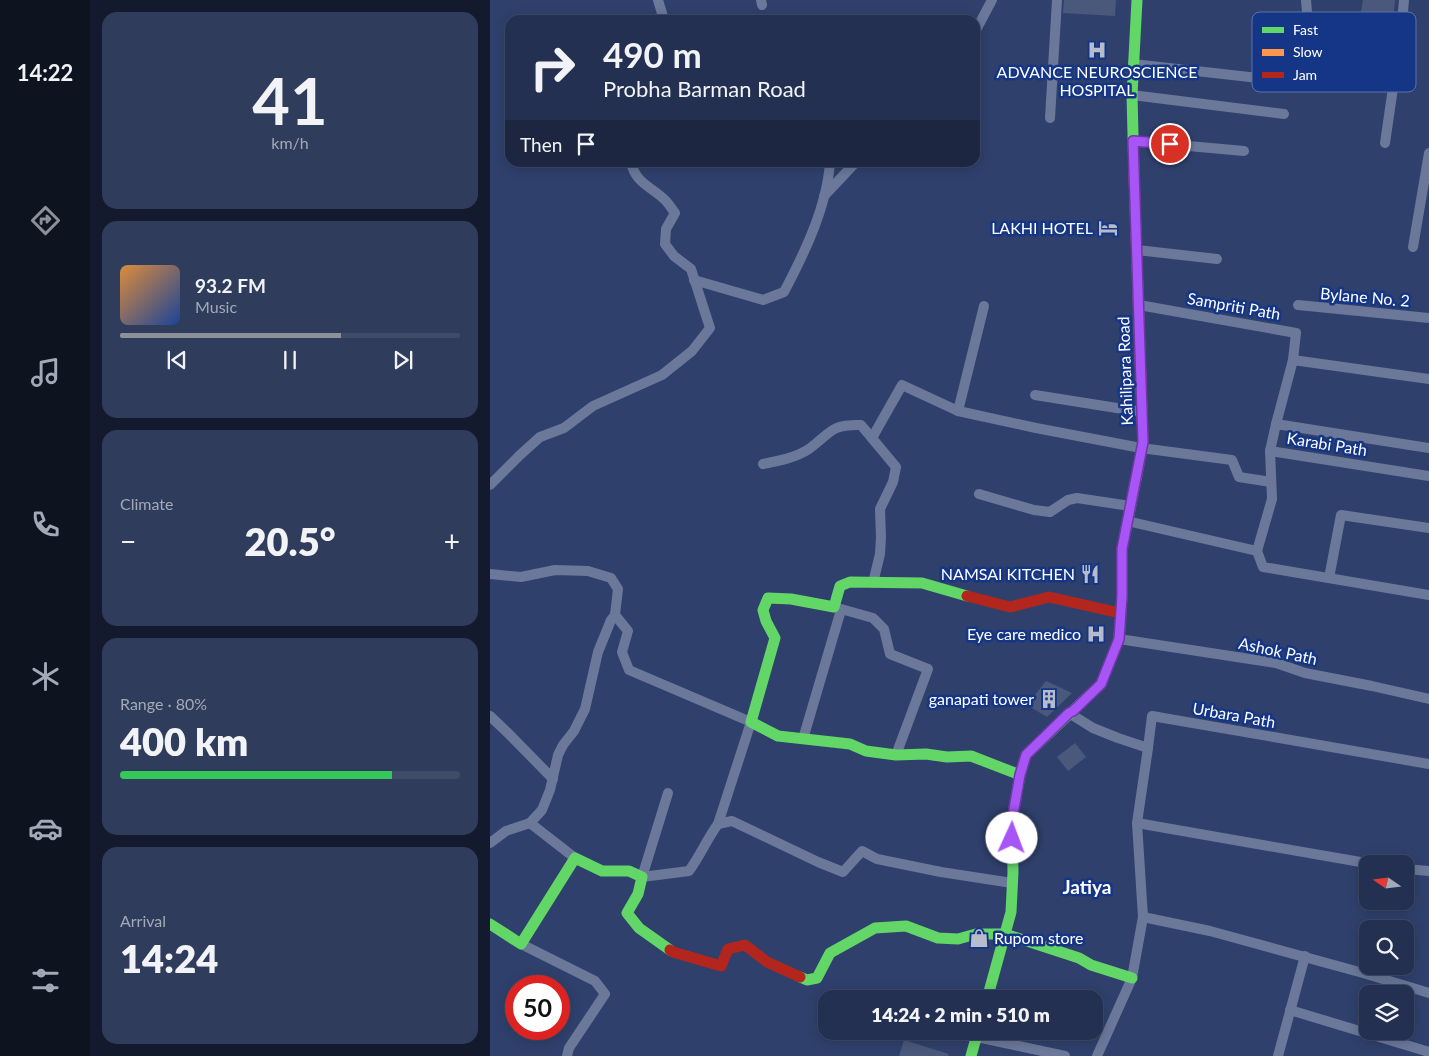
<!DOCTYPE html>
<meta charset="utf-8">
<style>
body{margin:0;font-family:Lato,sans-serif;background:#2f3c5b;color:#f1f3f6;height:100vh;display:flex;flex-direction:column;font-size:19px;white-space:nowrap}
*{box-sizing:border-box;margin:0}
p{font-size:16px;color:#a3a9b7}
.icon{flex:none;width:28px;height:28px;fill:none;stroke:currentColor;stroke-width:2;stroke-linecap:round;stroke-linejoin:round}
.map{position:relative;flex:1;overflow:hidden}
.drawer{display:flex;flex-direction:column;gap:12px;padding:12px;background:#131a2d;width:400px}
.drawer>*{flex:none}
.top-card{position:absolute;left:15px;top:15px;width:475px;height:152px;border-radius:15px;box-shadow:0 2px 12px #0003,0 0 0 1px #404b68;background:#233051;color:#f1f3f6;overflow:hidden}
.needle{width:32px;rotate:284deg}
.fabs{position:absolute;left:869px;top:855px;display:grid;gap:10px}
.fabs a{display:grid;place-items:center;width:55px;height:55px;border-radius:10px;background:#233051;box-shadow:0 2px 12px #0003,0 0 0 1px #404b68;font-size:25px}
.speed{position:absolute;left:15px;top:975px;display:flex;gap:10px;font-size:25px;font-weight:700;text-align:center}
.speed>*{display:grid;place-content:center;width:65px;height:65px;border-radius:50%;background:#233051;box-shadow:0 2px 12px #0003,0 0 0 1px #404b68;line-height:1}
.speed .limit{border:8px solid #d22;background:#fff;color:#111}
.pin{position:absolute;display:grid;place-items:center;width:42px;height:42px;color:#fff;margin:-21px;border:2px solid #fff;border-radius:50%;box-shadow:0 1px 5px #0007}
.me{position:absolute;width:55px;margin:-28px;rotate:2deg;stroke-linejoin:round;filter:drop-shadow(0 0 4px #0008)}
.turn{display:flex;align-items:center;gap:18px;height:105px;padding:0 15px;font-size:22px}
.turn .icon{width:65px;height:65px;stroke-width:2.5}
.turn b{display:block;font-size:35px;line-height:42px}
.then{display:flex;align-items:center;height:48px;padding:0 15px;background:#0003;gap:10px;font-size:19px}
.big{font-size:38px;font-weight:800;line-height:1.1}
.drawer .tile{flex:1;display:flex;flex-direction:column;justify-content:center;gap:8px;min-width:0;padding:0 18px;border-radius:15px;background:#2f3c5b}
.drawer .dial{align-items:center;gap:0}
.dial b{font-size:65px;line-height:1}
.song{display:flex;align-items:center;gap:15px}
.cover{width:60px;height:60px;border-radius:8px;background:linear-gradient(135deg,hsl(30 70% 55%),hsl(220 70% 35%))}
.played{height:5px;border-radius:2px;background:linear-gradient(90deg,#8c9099 65%,#404b68 65%)}
.keys{display:flex;justify-content:space-around;direction:ltr}
.heat{display:flex;justify-content:space-between;align-items:center;font-size:28px;direction:ltr}
.charge{height:8px;border-radius:4px;background:linear-gradient(90deg,#34c759 80%,#404b68 0)}
.trip{position:absolute;left:328px;top:990px;width:285px;height:50px;border-radius:15px;background:#233051;box-shadow:0 2px 12px #0003,0 0 0 1px #404b68;font-weight:800;line-height:50px;text-align:center}
main{display:flex;flex:1;min-height:0}
.tabs{display:flex;flex-direction:column;width:90px;justify-content:space-around;align-items:center;background:#0e1320;color:#a3a9b7}
.tabs .icon{width:35px;height:35px}
.tabs .current{color:#8c9099}
.tabs b{font-size:22px;color:#f1f3f6}
.map>svg:first-child{display:block}
</style>
<main>
<nav class="tabs">
<b>14:22</b>
<svg class="icon current" aria-label="directions" viewBox="0 0 24 24"><path d="M12 3l9 9-9 9-9-9zM9 14v-3h6M13 9l2 2-2 2"/></svg>
<svg class="icon" aria-label="music" viewBox="0 0 24 24"><path d="M9 18V5l10-2v13"/><circle cx="6" cy="18" r="3"/><circle cx="16" cy="16" r="3"/></svg>
<svg class="icon" aria-label="phone" viewBox="0 0 24 24"><path d="M5 4h4l2 5-3 2q2 4 5 5l2-3 5 2v4C11 20 4 13 5 4z"/></svg>
<svg class="icon" aria-label="climate" viewBox="0 0 24 24"><path d="M12 3v18M4 7l16 10M4 17L20 7"/></svg>
<svg class="icon" aria-label="car" viewBox="0 0 24 24"><path d="M5 17H2v-5l4-1 3-4h7l3 4 3 1v5h-3M9 17h6M6 11h13"/><circle cx="7" cy="17" r="2"/><circle cx="17" cy="17" r="2"/></svg>
<svg class="icon" aria-label="filters" viewBox="0 0 24 24"><path d="M4 7h16M4 17h16"/><circle cx="9" cy="7" r="2"/><circle cx="15" cy="17" r="2"/></svg>
</nav>
<section class="drawer">
<div class="tile dial"><b>41</b><p>km/h</p></div>
<div class="tile">
<div class="song"><i class="cover"></i><div><b>93.2 FM</b><p>Music</p></div></div>
<div class="played"></div>
<div class="keys"><svg class="icon" aria-label="previous" viewBox="0 0 24 24"><path d="M18 5L8 12l10 7zM5 5v14"/></svg><svg class="icon" aria-label="pause" viewBox="0 0 24 24"><path d="M8 5v14M16 5v14"/></svg><svg class="icon" aria-label="next" viewBox="0 0 24 24"><path d="M6 5l10 7-10 7zM19 5v14"/></svg></div>
</div>
<div class="tile"><p>Climate</p>
<div class="heat"><a>−</a><b class="big">20.5°</b><a>+</a></div>
</div>
<div class="tile"><p>Range · 80%</p><b class="big">400 km</b><div class="charge"></div></div>
<div class="tile"><p>Arrival</p><b class="big">14:24</b></div>
</section>
<div class="map">
<svg width="939" height="1056" viewBox="0 0 939 1056">
<rect width="100%" height="100%" fill="#2f406c"/>
<g fill="#4a587b">
<path d="M574 0H626L625 16 573 13Z"/>
<path d="M873 0H905L903 20 870 18Z"/>
<path d="M556 681 582 693 557 717 537 705Z"/>
<path d="M585 743 596 757 578 771 567 757Z"/>
<path d="M414 1040 459 1054 458 1056H409Z"/>
</g>
<g fill="none" stroke-linecap="round" stroke-linejoin="round">
<g stroke="#6b789a" stroke-width="10">
<path d="M168 0 174 20"/>
<path d="M271 0 272 5"/>
<path d="M485 32 502 0"/>
<path d="M643 64 823 84 816 0"/>
<path d="M642 95 794 114"/>
<path d="M560 118 567 0"/>
<path d="M643 141 754 151"/>
<path d="M895 143 911 33 914 0"/>
<path d="M334 196 366 162"/>
<path d="M923 247 939 153"/>
<path d="M647 250 727 259"/>
<path d="M204 280 273 300 294 292C314 254 337 207 340 162"/>
<path d="M649 305 806 333 803 360"/>
<path d="M808 305 939 318"/>
<path d="M939 379 803 360 786 424 780 451 939 476"/>
<path d="M545 395 652 412"/>
<path d="M468 411 546 428 651 448 742 460 749 477 781 482"/>
<path d="M786 424 939 448"/>
<path d="M382 438 412 385 468 411 494 306"/>
<path d="M273 464C288 461 305 458 319 449 341 433 340 424 371 425L406 467 403 482 390 509 391 537 390 554 383 583"/>
<path d="M0 485 30 455 50 437 74 428 103 406 172 375 202 351 220 328 201 269 184 256 175 244 176 229 185 213C182 209 179 204 175 200 162 187 145 183 141 162"/>
<path d="M489 494 544 510 560 512 578 500 587 498 640 506"/>
<path d="M637 521 767 551 773 567 939 595"/>
<path d="M767 551 782 499 780 451"/>
<path d="M0 574 31 577 65 570 98 571 121 578 128 589 125 615 138 631 132 652 139 670 261 722 228 824"/>
<path d="M839 578 851 515 939 528"/>
<path d="M344 607 383 618 394 629 400 654 438 669 406 755"/>
<path d="M629 639 786 663 815 673 882 686 939 699"/>
<path d="M579 713 603 728 628 738 658 748 662 716 939 764"/>
<path d="M0 716 19 734 63 779"/>
<path d="M313 739 351 610"/>
<path d="M658 748 647 823 882 864"/>
<path d="M178 793 152 877 199 871C210 856 217 839 228 824L242 821 328 862 353 872 372 851 387 859 451 872 522 883"/>
<path d="M0 843 16 831 40 823"/>
<path d="M85 858 40 823 52 810 60 790 68 755 73 745 84 731 95 709 108 652 121 620 125 615"/>
<path d="M915 869 939 871"/>
<path d="M653 917 720 931 873 973 939 993"/>
<path d="M31 944 105 981 115 994 79 1048 77 1056"/>
<path d="M800 1010 939 1052"/>
<path d="M487 1037 575 1056"/>
<path d="M607 1056 642 978 653 917 647 823"/>
<path d="M788 1056 815 956"/>
</g>
<g stroke="#63d668" stroke-width="11">
<path d="M644 174 642 95 647 0"/>
<path d="M477 596 432 583 360 582 350 586 344 607 301 599 278 598 273 610 276 621 285 638 261 722 288 736 360 744 376 751 406 755 436 754 457 757 481 756 530 775"/>
<path d="M0 924 31 944 85 858 112 871H139L152 877 148 894 137 913 149 928 180 950"/>
<path d="M310 977 317 980 327 978 340 953 385 928 416 926 448 938 468 939 486 934H515L589 958 601 965 642 978"/>
<path d="M497 999 521 912 523 872 522 820 530 775 536 755 611 684 629 639 632 596V549L646 479"/>
<path d="M481 1056 488 1031"/>
</g>
<path stroke="#ff974d" stroke-width="11" d="M644 174 653 442 646 479"/>
<g stroke="#b3261e" stroke-width="11">
<path d="M477 596 520 607 559 597 630 613"/>
<path d="M180 950 183 952 231 966 238 949 255 945 277 962 310 977"/>
</g>
</g>
<g fill="none" stroke-linecap="round" stroke-linejoin="round">
<g stroke="#6d37a1" stroke-width="12">
<path id="route" d="M522 838V820L530 775 536 755 579 713 583 711 611 684 629 639 632 596V549L653 442 643 141 680 144"/>
</g>
<use href="#route" stroke="#a855f7" stroke-width="9"/>
</g>
<defs>
<g id="hospital-bare" transform="scale(1.5)"><path d="M-5-5h3v3.5h4V-5h3V5h-3V1.5h-4V5h-3Z" fill="#b6bccc" stroke="#153686" stroke-width="2.5" paint-order="stroke"/></g>
<g id="hotel-bare" transform="scale(1.5)"><path d="M-6-4.5h1.5V1H6V5H4.5V3h-9V5H-6ZM-4 0a1.8 1.8 0 1 1 3.6 0ZM.5 0V-2.5h3Q6-2.5 6 0Z" fill="#b6bccc" stroke="#153686" stroke-width="2.5" paint-order="stroke"/></g>
<g id="restaurant-bare" transform="scale(1.5)"><path d="M-5-6h1v4h1v-4h1v4h1v-4h1v5L-1.5 .5V6h-2V.5L-5-1ZM5-6V6H3V1.5H1.5Q1.5-4 5-6Z" fill="#b6bccc" stroke="#153686" stroke-width="2.5" paint-order="stroke"/></g>
<g id="building-bare" transform="scale(1.5)"><path d="M-4-6H4V6H1V3H-1V6H-4ZM-2.5-4.3h1.7v1.8h-1.7ZM.8-4.3h1.7v1.8H.8ZM-2.5-1h1.7V.8h-1.7ZM.8-1h1.7V.8H.8Z" fill="#b6bccc" stroke="#153686" stroke-width="2.5" paint-order="stroke"/></g>
<g id="shop-bare" transform="scale(1.5)"><path d="M-5-2.5h2.3a2.7 3.5 0 0 1 5.4 0H5L5.5 6h-11ZM-1.5-2.5h3a1.5 2.3 0 0 0-3 0Z" fill="#b6bccc" stroke="#153686" stroke-width="2.5" paint-order="stroke"/></g>
</defs>
<g fill-rule="evenodd">
<use href="#hospital-bare" x="607" y="50"/>
<use href="#hotel-bare" x="618" y="228"/>
<use href="#restaurant-bare" x="600" y="574"/>
<use href="#hospital-bare" x="606" y="634"/>
<use href="#building-bare" x="559" y="699"/>
<use href="#shop-bare" x="489" y="938"/>
</g>
<g text-anchor="middle" stroke-width="5" stroke-linejoin="round" paint-order="stroke">
<g font-size="16" fill="#fff" stroke="#153686" text-anchor="end">
<text x="607" y="78" text-anchor="middle">ADVANCE NEUROSCIENCE<tspan x="607" dy="18">HOSPITAL</tspan></text>
<text x="603" y="234">LAKHI HOTEL</text>
<text x="585" y="580">NAMSAI KITCHEN</text>
<text x="591" y="640">Eye care medico</text>
<text x="544" y="705">ganapati tower</text>
<text x="504" y="944" text-anchor="start">Rupom store</text>
</g>
<g font-size="16" fill="#fff" stroke="#153686">
<text transform="translate(875 297) rotate(5)" y="6">Bylane No. 2</text>
<text transform="translate(744 306) rotate(10)" y="6">Sampriti Path</text>
<text transform="translate(635 371) rotate(-92)" y="6">Kahilipara Road</text>
<text transform="translate(837 444) rotate(9)" y="6">Karabi Path</text>
<text transform="translate(788 651) rotate(12)" y="6">Ashok Path</text>
<text transform="translate(744 715) rotate(10)" y="6">Urbara Path</text>
</g>
<g font-size="19" font-weight="bold" fill="#fff" stroke="#153686">
<text x="597" y="894">Jatiya</text>
</g>
</g>
<rect x="762" y="12" width="164" height="80" rx="8" fill="#153686" stroke="#5b72aa" stroke-width="1"/>
<rect x="772" y="27" width="22" height="6" fill="#63d668"/>
<rect x="772" y="49" width="22" height="7" fill="#ff974d"/>
<rect x="772" y="72" width="22" height="6" fill="#b3261e"/>
<g font-size="14" fill="#fff">
<text x="803" y="35">Fast</text>
<text x="803" y="57">Slow</text>
<text x="803" y="80">Jam</text>
</g>
</svg>
<div class="fabs">
<a><svg class="needle" viewBox="-14 -14 28 28"><path d="M0-13l5 13h-10z" fill="#e53935"/><path d="M0 13l5-13h-10z" fill="#a3a9b7"/></svg></a>
<a><svg class="icon" aria-label="search" viewBox="0 0 24 24"><circle cx="10" cy="10" r="6"/><path d="M15 15l6 6"/></svg></a>
<a><svg class="icon" aria-label="layers" viewBox="0 0 24 24"><path d="M12 4l9 5-9 5-9-5zM3 14l9 5 9-5"/></svg></a>
</div>
<div class="speed"><div class="limit">50</div></div>
<div class="pin" style="left:680px;top:144px;background:#d93025"><svg class="icon" aria-label="arrive" viewBox="0 0 24 24"><path d="M6 21V4h12l-3 4 3 4H6"/></svg></div>
<svg class="me" style="left:522px;top:838px" viewBox="-20 -20 40 40"><circle r="19" fill="#fff"/><path d="M0-13L10 11 0 6-10 11z" fill="#a855f7"/></svg>
<div class="trip">14:24 · 2 min · 510 m</div>
<div class="top-card">
<div class="turn"><svg class="icon" aria-label="right" viewBox="0 0 24 24"><path d="M7 20v-9h11M14 6l5 5-5 5"/></svg><div><b>490 m</b>Probha Barman Road</div></div>
<div class="then">Then<svg class="icon" aria-label="arrive" viewBox="0 0 24 24"><path d="M6 21V4h12l-3 4 3 4H6"/></svg></div>
</div>
</div>
</main>
